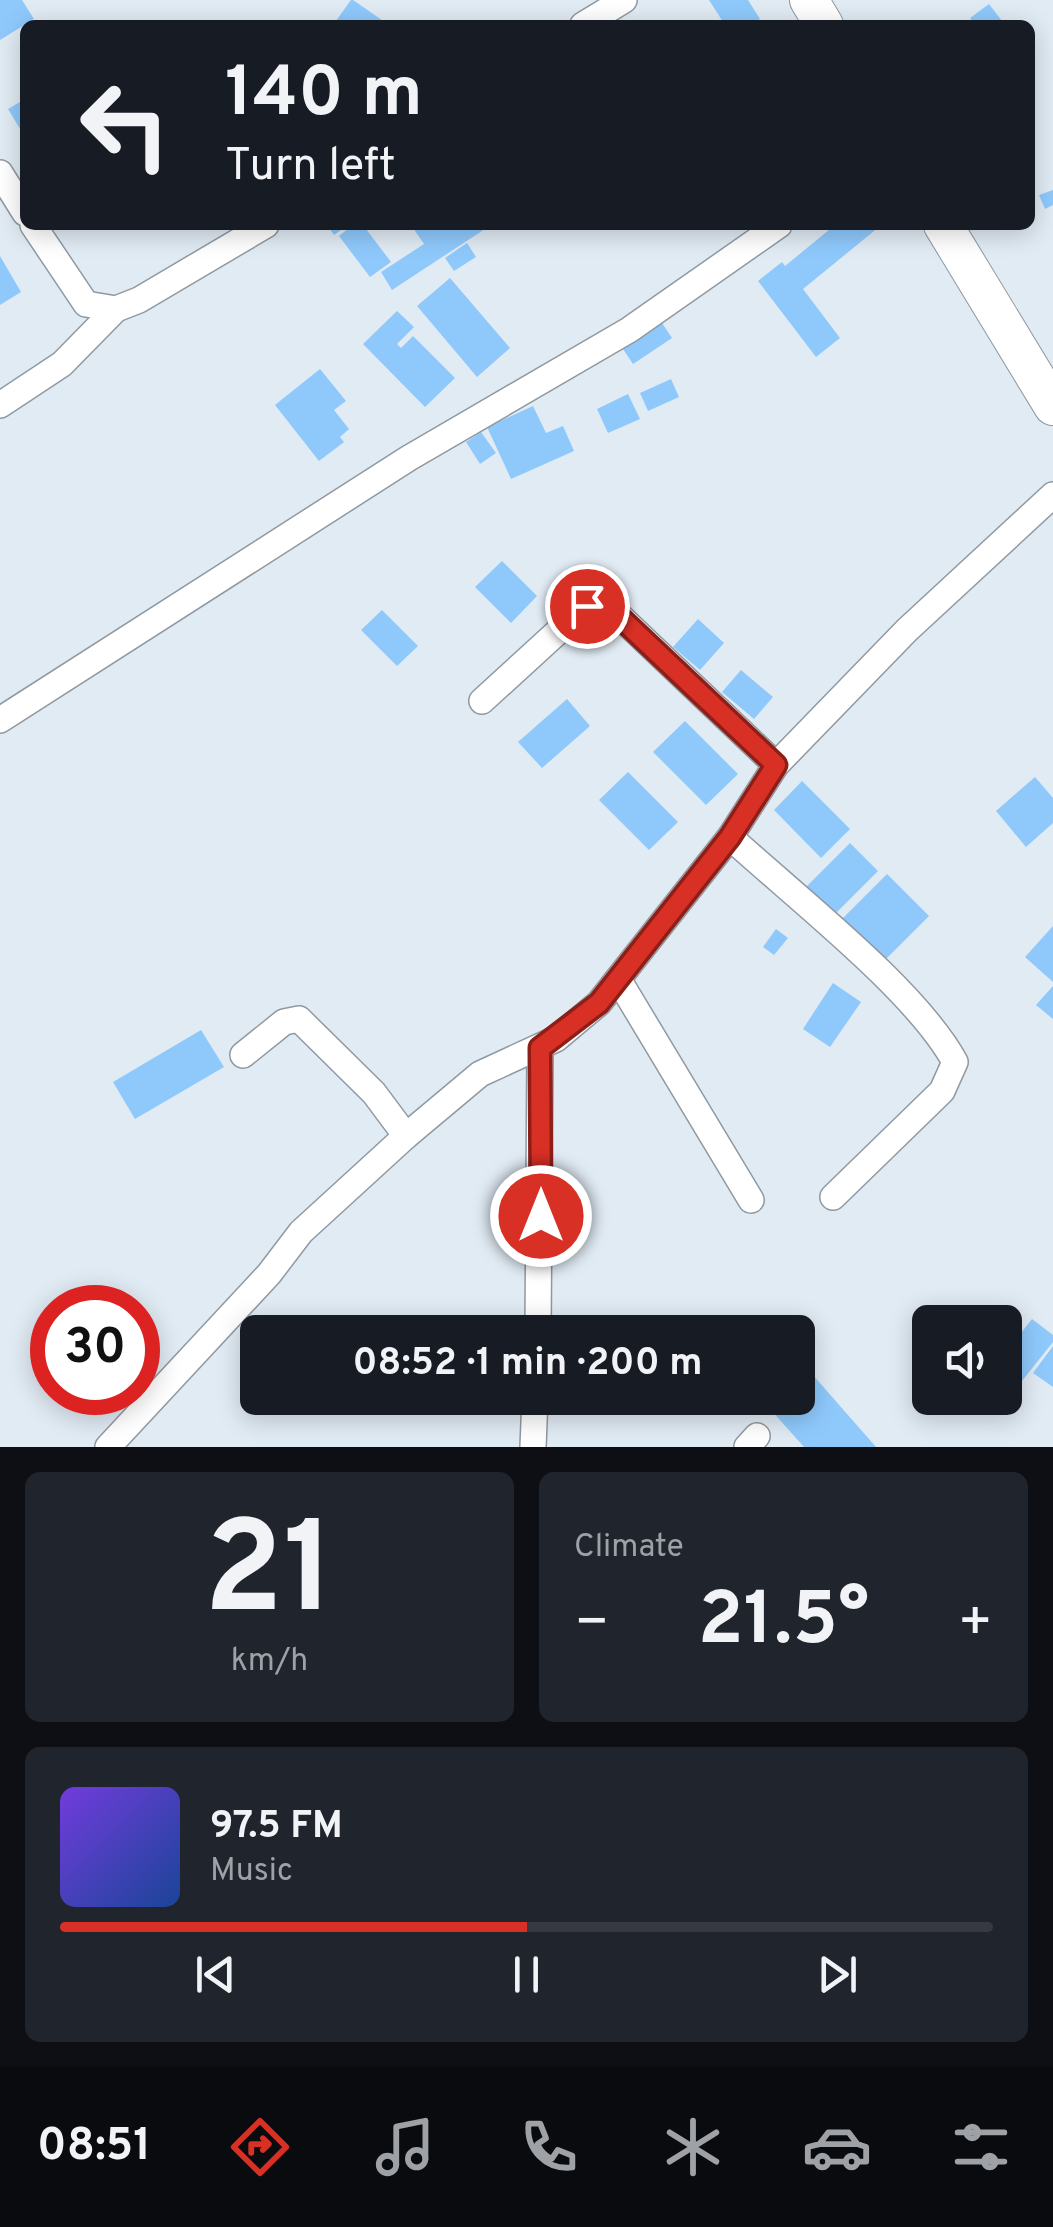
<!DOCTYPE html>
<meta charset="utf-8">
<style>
body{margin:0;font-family:Overpass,sans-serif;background:#20242c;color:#f1f3f6;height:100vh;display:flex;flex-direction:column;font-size:38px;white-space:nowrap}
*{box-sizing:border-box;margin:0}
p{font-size:32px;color:#9ea1a6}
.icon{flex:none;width:55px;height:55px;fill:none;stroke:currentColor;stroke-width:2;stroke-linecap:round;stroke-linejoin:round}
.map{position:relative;height:1447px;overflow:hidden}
.side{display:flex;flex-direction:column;gap:25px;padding:25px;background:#0d0f14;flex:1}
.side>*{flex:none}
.banner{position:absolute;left:20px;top:20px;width:1015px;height:210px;border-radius:15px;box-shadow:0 5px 25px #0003;background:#171b24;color:#f1f3f6;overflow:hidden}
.fabs{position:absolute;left:912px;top:1305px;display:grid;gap:20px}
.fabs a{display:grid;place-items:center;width:110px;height:110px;border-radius:15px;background:#171b24;box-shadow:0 5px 25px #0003;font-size:50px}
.speed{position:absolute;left:30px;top:1285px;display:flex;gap:20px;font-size:50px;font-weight:700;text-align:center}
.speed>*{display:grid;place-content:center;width:130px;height:130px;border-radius:50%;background:#171b24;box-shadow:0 5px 25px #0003;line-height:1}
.speed .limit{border:15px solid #d22;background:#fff;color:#111}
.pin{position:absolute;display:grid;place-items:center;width:85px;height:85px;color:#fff;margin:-42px;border:5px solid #fff;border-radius:50%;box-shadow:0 2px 10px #0007}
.me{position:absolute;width:110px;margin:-55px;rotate:0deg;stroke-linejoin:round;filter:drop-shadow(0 0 8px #0008)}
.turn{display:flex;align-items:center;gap:35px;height:210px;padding:0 40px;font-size:45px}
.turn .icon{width:130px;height:130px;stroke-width:2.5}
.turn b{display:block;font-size:70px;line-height:85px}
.big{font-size:75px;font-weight:700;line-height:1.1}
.side .tile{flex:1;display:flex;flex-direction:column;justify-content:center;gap:15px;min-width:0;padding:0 35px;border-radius:15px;background:#20242c}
.side .dial{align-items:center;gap:0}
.dial b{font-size:130px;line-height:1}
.song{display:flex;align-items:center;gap:30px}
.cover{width:120px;height:120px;border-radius:15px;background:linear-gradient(135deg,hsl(260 70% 55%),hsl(220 70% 35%))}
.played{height:10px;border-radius:5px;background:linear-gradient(90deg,#d93025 50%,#363941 50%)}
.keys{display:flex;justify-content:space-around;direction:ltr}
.heat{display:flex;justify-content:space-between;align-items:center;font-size:55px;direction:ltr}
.side .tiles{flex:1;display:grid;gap:25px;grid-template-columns:1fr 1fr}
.tile:last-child{grid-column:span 2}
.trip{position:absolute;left:240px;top:1315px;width:575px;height:100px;border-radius:15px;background:#171b24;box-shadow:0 5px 25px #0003;font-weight:700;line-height:100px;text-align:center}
.dock{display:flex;height:160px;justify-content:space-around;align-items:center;background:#090b0e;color:#9ea1a6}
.dock .icon{width:70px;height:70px}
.dock .selected{color:#d93025}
.dock b{font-size:45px;color:#f1f3f6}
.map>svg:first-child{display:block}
</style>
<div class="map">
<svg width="1053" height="1447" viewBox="0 0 1053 1447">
<rect width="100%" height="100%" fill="#e1ebf4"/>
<g fill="#8fc9fc">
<path d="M0 0H22L34 19 0 40Z"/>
<path d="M351 0H353L389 25H333Z"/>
<path d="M709 0H748L760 19 750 25H725Z"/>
<path d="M989 4 1002 21 976 25 970 18Z"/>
<path d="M25 99V137L8 109Z"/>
<path d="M1053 190V205L1045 209 1039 195Z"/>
<path d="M327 225H348L334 235Z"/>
<path d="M353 225H363L391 262 370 277 339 236Z"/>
<path d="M411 225H442L445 230 453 225H491L392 290 381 272 424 244Z"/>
<path d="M835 225 879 227 803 289 840 338 816 357 758 281 782 262 785 266Z"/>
<path d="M467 243 476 257 454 271 445 258Z"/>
<path d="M0 256 21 292 0 305Z"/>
<path d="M450 278 510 348 477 377 417 306Z"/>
<path d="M397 311 414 327 397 344 401 348 413 336 455 378 425 407 363 344Z"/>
<path d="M660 320 672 338 633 364 621 346Z"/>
<path d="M320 369 346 401 334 410 349 429 340 437 344 442 319 461 275 405Z"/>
<path d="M671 379 679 397 648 411 640 393Z"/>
<path d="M628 394 640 419 608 433 597 409Z"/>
<path d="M533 406 546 433 563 426 574 451 511 479 487 427Z"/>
<path d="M481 432 496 453 480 464 466 442Z"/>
<path d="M502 561 537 596 511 623 475 587Z"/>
<path d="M382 610 418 646 397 666 361 630Z"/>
<path d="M698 619 724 643 700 670 673 647Z"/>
<path d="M741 670 773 697 754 719 722 692Z"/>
<path d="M567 699 590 726 542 768 518 742Z"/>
<path d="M685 721 738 774 706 805 653 752Z"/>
<path d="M628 772 678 822 649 850 599 800Z"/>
<path d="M1035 777 1053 798V823L1026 847 996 811Z"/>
<path d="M802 781 850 829 821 858 774 810Z"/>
<path d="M850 843 878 871 832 917 804 889Z"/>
<path d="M887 874 929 916 883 962 841 920Z"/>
<path d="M1053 926V982L1025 957Z"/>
<path d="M776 929 788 938 774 955 763 947Z"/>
<path d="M833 983 861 1002 830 1047 803 1029Z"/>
<path d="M1053 986V1019L1036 1005Z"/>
<path d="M201 1030 224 1067 135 1119 113 1082Z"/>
<path d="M1032 1319 1053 1335V1342L1022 1381 1005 1368V1353Z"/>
<path d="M1053 1346V1387L1033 1373Z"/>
<path d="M812 1374 876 1447H804L771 1410 785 1398H798V1387Z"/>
</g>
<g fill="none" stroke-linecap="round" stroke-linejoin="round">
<g stroke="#9099a1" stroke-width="28">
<g id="street">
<path d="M583 25 624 0"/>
<path d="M0 173 25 213"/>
<path d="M33 225 86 304 116 309 139 300 266 225"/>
<path d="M0 405 62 364 116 309"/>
<path d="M482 701 587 605 610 607 776 765"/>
<path d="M0 720 409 458 629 330 779 225"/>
<path d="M730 837C794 896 916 990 955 1062L942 1091 833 1197"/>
<path d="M618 979 751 1200"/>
<path d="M243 1055 284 1022 299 1019 374 1093 406 1136 480 1074 556 1039 599 1003 730 837 776 765 907 630 1053 495"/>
<path d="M538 1332 540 1048"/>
<path d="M108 1447 269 1274 301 1232 406 1136"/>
<path d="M533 1447 535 1398"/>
<path d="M747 1447 757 1436"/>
</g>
</g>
<g stroke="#9099a1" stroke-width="40">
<g id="secondary">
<path d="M809 0 824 25"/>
<path d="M943 225 1053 406"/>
</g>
</g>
<use href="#street" stroke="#fff" stroke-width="25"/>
<use href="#secondary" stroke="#fff" stroke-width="38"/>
</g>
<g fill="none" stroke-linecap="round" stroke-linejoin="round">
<g stroke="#8d1f18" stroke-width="25">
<path id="route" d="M541 1216 540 1048 599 1003 730 837 776 765 610 608 587 606"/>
</g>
<use href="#route" stroke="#d93025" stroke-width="18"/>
</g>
</svg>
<div class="fabs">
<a><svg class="icon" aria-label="sound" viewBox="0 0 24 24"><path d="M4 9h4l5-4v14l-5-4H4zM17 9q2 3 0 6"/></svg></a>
</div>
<div class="speed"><div class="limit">30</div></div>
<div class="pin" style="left:587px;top:606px;background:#d93025"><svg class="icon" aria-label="arrive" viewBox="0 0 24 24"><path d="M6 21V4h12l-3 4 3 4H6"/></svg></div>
<svg class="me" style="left:541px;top:1216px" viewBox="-20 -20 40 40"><circle r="17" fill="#d93025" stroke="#fff" stroke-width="3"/><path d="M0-11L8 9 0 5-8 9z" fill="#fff"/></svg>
<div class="trip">08:52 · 1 min · 200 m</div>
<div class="banner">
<div class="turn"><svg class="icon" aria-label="left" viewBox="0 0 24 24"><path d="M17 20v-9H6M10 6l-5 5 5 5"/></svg><div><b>140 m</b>Turn left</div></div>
</div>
</div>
<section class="side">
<div class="tiles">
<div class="tile dial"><b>21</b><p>km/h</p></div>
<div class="tile"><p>Climate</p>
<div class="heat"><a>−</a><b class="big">21.5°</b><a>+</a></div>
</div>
<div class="tile">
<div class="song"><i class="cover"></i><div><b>97.5 FM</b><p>Music</p></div></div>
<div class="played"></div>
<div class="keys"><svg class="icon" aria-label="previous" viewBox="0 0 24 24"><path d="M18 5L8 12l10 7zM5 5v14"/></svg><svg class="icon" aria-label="pause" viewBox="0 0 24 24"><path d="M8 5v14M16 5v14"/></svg><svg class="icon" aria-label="next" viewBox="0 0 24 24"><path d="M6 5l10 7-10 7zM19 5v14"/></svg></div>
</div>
</div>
</section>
<nav class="dock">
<b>08:51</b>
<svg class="icon selected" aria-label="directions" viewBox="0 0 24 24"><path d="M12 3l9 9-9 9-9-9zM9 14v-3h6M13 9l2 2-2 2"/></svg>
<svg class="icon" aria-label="music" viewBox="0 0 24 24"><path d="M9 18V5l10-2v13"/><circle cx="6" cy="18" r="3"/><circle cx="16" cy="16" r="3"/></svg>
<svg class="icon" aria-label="phone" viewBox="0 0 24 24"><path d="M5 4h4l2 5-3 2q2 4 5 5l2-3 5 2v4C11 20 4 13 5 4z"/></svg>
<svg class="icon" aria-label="climate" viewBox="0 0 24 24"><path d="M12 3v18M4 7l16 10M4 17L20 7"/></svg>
<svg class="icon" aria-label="car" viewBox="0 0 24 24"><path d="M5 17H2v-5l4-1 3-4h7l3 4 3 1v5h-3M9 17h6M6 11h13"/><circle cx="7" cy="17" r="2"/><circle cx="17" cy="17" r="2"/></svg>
<svg class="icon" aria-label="filters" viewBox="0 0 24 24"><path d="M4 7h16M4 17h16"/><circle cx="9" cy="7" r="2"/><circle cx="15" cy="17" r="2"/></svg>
</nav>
